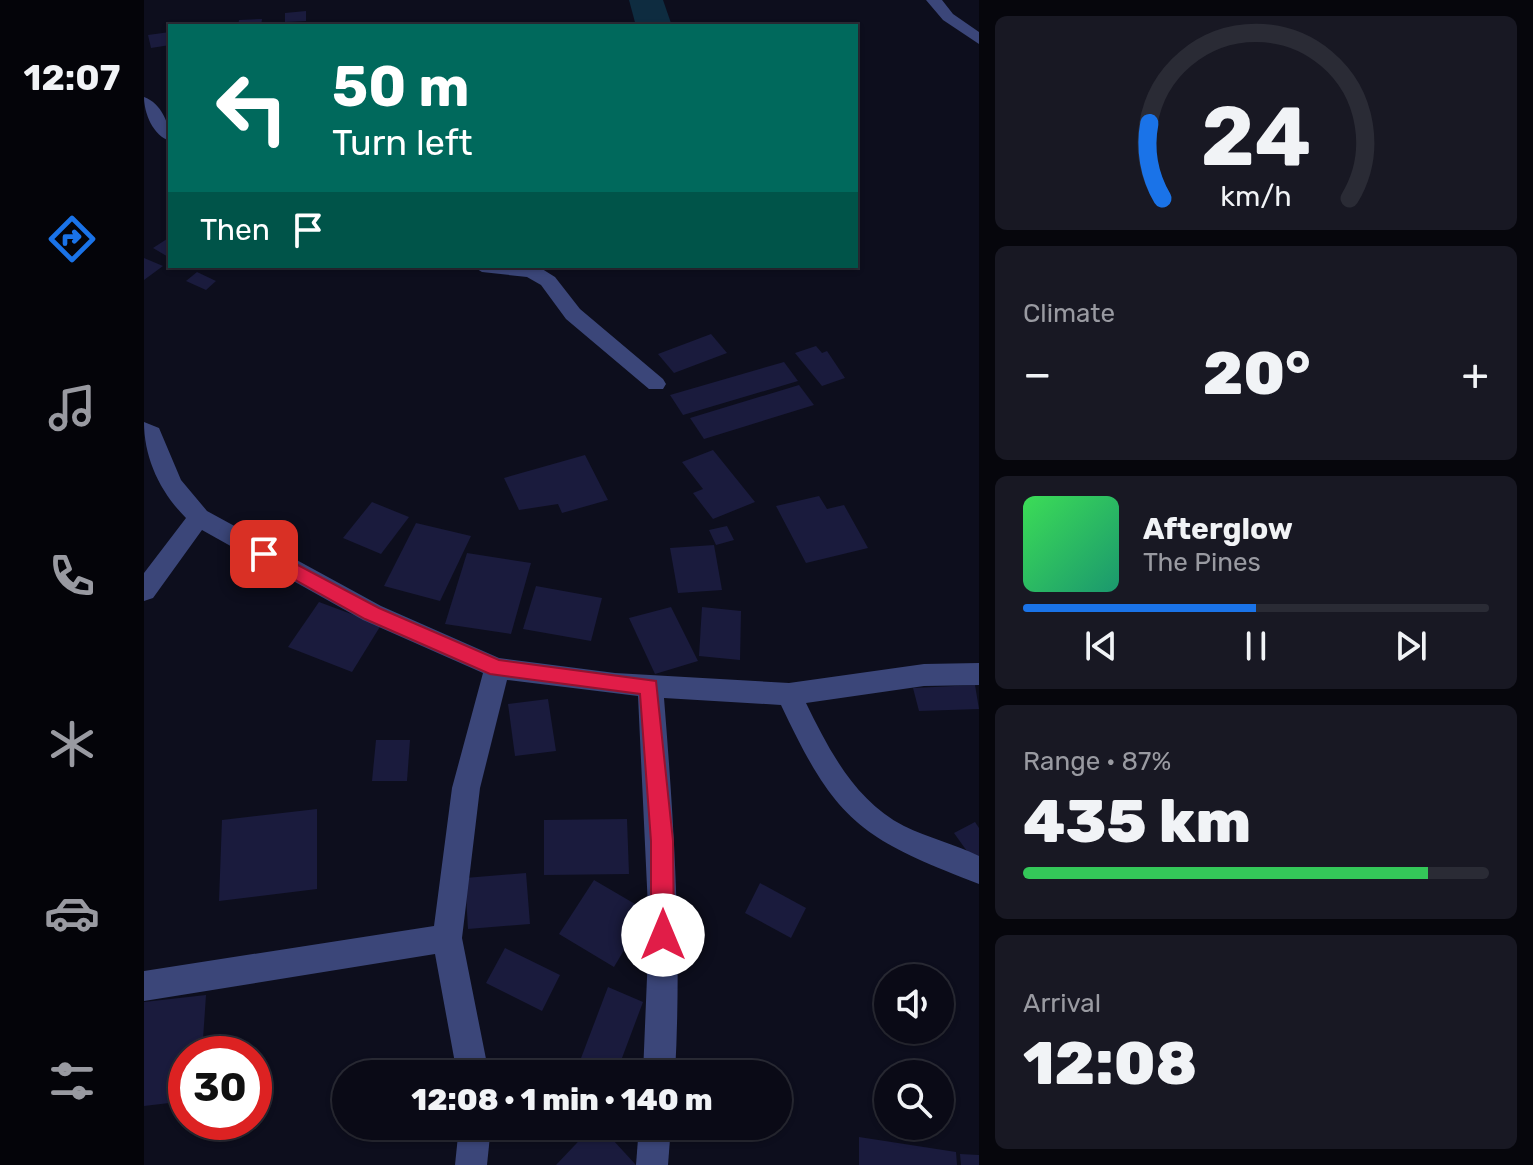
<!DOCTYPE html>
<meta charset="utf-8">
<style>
body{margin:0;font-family:Rubik,sans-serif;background:#181823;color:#f1f3f6;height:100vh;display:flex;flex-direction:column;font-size:30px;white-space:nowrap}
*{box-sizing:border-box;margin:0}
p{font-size:26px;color:#999aa1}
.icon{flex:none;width:44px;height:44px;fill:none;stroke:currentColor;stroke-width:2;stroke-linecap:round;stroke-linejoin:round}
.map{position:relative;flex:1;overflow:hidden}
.panel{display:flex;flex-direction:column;gap:16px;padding:16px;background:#06060c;width:554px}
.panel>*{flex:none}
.hud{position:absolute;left:24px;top:24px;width:690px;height:244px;border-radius:0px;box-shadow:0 2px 6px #0004,0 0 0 2px #2a2b35;background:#00695c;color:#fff;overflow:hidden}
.buttons{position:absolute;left:730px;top:964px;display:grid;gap:16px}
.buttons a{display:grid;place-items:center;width:80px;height:80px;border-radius:50%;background:#0a0a16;box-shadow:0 2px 6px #0004,0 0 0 2px #2a2b35;font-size:40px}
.speed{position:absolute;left:24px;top:1036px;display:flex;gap:16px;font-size:40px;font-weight:700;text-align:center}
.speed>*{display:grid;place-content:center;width:104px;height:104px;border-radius:50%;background:#0a0a16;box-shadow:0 2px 6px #0004,0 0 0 2px #2a2b35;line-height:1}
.speed .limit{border:12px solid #d22;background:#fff;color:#111}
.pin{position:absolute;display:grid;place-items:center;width:68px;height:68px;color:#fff;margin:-34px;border-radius:16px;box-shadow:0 4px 12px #0006}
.me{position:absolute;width:88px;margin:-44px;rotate:0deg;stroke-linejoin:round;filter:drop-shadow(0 0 6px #0008)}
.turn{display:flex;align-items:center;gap:28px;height:168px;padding:0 32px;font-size:36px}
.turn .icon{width:104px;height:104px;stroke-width:2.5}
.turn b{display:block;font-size:56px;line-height:68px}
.then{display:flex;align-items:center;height:76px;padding:0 32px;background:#0003;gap:16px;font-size:30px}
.big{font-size:60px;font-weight:800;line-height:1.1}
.panel .widget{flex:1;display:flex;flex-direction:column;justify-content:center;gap:12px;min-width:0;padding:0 28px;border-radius:12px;background:#181823}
.panel .dial{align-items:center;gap:0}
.dial svg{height:208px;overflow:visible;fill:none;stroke:#2a2b35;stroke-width:7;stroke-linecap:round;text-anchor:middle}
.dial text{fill:#f1f3f6;stroke:none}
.song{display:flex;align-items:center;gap:24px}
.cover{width:96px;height:96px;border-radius:12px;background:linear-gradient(135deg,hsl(130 70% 55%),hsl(160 70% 35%))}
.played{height:8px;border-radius:4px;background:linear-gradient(90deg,#1a73e8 50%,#2a2b35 50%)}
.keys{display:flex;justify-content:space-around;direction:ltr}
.heat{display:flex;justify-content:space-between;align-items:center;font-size:44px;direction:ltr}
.charge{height:12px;border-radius:6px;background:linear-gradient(90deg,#34c759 87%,#2a2b35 0)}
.trip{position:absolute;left:188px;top:1060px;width:460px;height:80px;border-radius:40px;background:#0a0a16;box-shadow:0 2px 6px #0004,0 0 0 2px #2a2b35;font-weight:800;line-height:80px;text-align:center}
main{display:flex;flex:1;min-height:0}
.dock{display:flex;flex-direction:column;width:144px;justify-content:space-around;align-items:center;background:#040409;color:#999aa1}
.dock .icon{width:56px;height:56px}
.dock .current{color:#1a73e8}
.dock b{font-size:36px;color:#f1f3f6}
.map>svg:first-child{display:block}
</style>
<main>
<nav class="dock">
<b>12:07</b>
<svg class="icon current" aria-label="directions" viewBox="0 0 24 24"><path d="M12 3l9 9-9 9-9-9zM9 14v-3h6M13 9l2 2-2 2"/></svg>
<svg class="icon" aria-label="music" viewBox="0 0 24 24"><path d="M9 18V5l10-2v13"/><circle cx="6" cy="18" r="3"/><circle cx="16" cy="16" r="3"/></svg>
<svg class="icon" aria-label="phone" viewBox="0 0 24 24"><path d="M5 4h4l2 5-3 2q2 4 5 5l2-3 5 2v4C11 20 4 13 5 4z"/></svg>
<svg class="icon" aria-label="climate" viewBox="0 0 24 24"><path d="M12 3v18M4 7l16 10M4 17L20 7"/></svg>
<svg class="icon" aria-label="car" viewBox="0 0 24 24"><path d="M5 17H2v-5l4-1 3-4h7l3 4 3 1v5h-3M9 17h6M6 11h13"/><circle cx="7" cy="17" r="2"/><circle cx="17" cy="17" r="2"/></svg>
<svg class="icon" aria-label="filters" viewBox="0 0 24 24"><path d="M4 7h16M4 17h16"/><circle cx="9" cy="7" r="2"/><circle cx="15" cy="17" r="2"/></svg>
</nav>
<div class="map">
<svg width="835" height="1165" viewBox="0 0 835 1165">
<rect width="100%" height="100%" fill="#0d0e1d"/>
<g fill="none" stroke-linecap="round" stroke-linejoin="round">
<path fill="#0e2c40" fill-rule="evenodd" d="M485 0H519L528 26H492Z"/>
</g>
<g fill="#1a1b3d">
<path d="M162 11V21L141 22V13Z"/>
<path d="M118 19 117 26H94L95 20Z"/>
<path d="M26 32V45L7 48 4 35Z"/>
<path d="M26 237V258L9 248Z"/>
<path d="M0 258 19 266 0 280Z"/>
<path d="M53 272 72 281 62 290 42 281Z"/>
<path d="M567 334 583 353 530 373 514 354Z"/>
<path d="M672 346 678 353 683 351 701 378 678 386 651 353Z"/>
<path d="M640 362 654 381 539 415 526 395Z"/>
<path d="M655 385 670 405 560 439 546 418Z"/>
<path d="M569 450 611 502 569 519 549 493 559 489 538 462Z"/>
<path d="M441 455 464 500 418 513 414 504 375 510 360 478Z"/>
<path d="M675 496 683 509 700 505 724 548 662 563 632 506Z"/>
<path d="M228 502 265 517 237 554 199 538Z"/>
<path d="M272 523 327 536 296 601 240 586Z"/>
<path d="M583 526 590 540 572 545 565 530Z"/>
<path d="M570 545 578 590 534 593 526 548Z"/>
<path d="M323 553 387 563 367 634 301 624Z"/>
<path d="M392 586 458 598 447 641 379 629Z"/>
<path d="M175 602 237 625 208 672 144 647Z"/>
<path d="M527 607 554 661 511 674 485 618Z"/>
<path d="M558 607 597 611 596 660 555 656Z"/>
<path d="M831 685 835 709 775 711 769 688Z"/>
<path d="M404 699 412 751 371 756 364 704Z"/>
<path d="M232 740H266L263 781H228Z"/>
<path d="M173 809V889L75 901 78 820Z"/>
<path d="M483 819 485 874 400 875V820Z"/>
<path d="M831 822 835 828V868L810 833Z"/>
<path d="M382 873 386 924 324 929 321 878Z"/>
<path d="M450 880 503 911 470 967 415 934Z"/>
<path d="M616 883 662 908 647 938 601 913Z"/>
<path d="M361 948 416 975 398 1011 342 983Z"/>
<path d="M464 987 499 1002 472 1074H431Z"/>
<path d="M62 995 58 1054H42V1101L0 1106V1002Z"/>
<path d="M449 1126H456L492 1165H412Z"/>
<path d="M715 1137 812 1152 813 1165H715Z"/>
<path d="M816 1154 835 1155V1165H817Z"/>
</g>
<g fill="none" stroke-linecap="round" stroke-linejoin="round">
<g fill="#3b4679" fill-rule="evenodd">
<path d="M782 0H798L809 14 835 32V44L799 20Z"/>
<path d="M0 97C17 103 26 124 26 141 9 136 0 113 0 97Z"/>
<path d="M328 266 395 267 411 277 436 309 519 379 522 384 519 389H505L422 319 397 285 383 277 338 272Z"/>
<path d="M0 422 15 428 37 480 63 511 237 606 355 658 471 673 645 683 780 664 835 663V685L780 686 662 703C685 750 711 801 760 826 784 838 811 844 835 856V884C716 838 692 822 637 705L520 698C530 823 538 948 531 1074H499L505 929 494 696 363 680 336 788 318 938 345 1074H313L291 954 0 1001V971L290 926 308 788 339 673 219 620 58 530 9 598 0 601V573L42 518C16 492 0 458 0 422Z"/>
<path d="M315 1126H347L343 1165H311Z"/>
<path d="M495 1126H527L524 1165H492Z"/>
</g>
</g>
<path fill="#e11d48" stroke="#92132f" stroke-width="2" d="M120 547 235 608 355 660 512 681 529 841 530 935 526 943 519 946 511 943 507 935V841L496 694 346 674 221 619 114 559 111 554Z"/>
</svg>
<div class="buttons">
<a><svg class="icon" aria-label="sound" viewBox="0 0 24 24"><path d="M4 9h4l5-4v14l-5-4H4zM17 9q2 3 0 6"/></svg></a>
<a><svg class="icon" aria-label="search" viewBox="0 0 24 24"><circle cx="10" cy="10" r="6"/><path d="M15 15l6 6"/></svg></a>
</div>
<div class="speed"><div class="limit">30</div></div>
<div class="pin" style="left:120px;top:554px;background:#d93025"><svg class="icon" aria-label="arrive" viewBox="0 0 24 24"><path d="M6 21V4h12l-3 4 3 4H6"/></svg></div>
<svg class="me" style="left:519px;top:935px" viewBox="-20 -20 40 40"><circle r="19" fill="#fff"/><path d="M0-13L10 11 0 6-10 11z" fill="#e11d48"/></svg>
<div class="trip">12:08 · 1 min · 140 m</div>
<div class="hud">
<div class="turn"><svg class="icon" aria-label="left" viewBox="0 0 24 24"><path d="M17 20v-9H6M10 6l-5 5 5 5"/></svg><div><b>50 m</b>Turn left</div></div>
<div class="then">Then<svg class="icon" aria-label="arrive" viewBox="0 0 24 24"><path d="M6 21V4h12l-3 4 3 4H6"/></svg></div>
</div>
</div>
<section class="panel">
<div class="widget dial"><svg viewBox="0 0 100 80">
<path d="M14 69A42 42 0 1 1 86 69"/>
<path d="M14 69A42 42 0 0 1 9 40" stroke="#1a73e8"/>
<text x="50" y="56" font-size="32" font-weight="700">24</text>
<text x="50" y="72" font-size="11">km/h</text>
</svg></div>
<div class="widget"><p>Climate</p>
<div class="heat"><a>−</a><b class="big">20°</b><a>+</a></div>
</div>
<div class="widget">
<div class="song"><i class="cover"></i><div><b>Afterglow</b><p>The Pines</p></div></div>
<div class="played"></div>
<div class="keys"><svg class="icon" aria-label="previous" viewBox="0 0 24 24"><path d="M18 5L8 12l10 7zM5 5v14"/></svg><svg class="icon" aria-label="pause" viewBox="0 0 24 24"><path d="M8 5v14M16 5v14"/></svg><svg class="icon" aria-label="next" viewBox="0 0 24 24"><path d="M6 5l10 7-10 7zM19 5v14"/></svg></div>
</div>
<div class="widget"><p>Range · 87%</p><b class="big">435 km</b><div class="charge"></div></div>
<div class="widget"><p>Arrival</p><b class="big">12:08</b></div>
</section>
</main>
